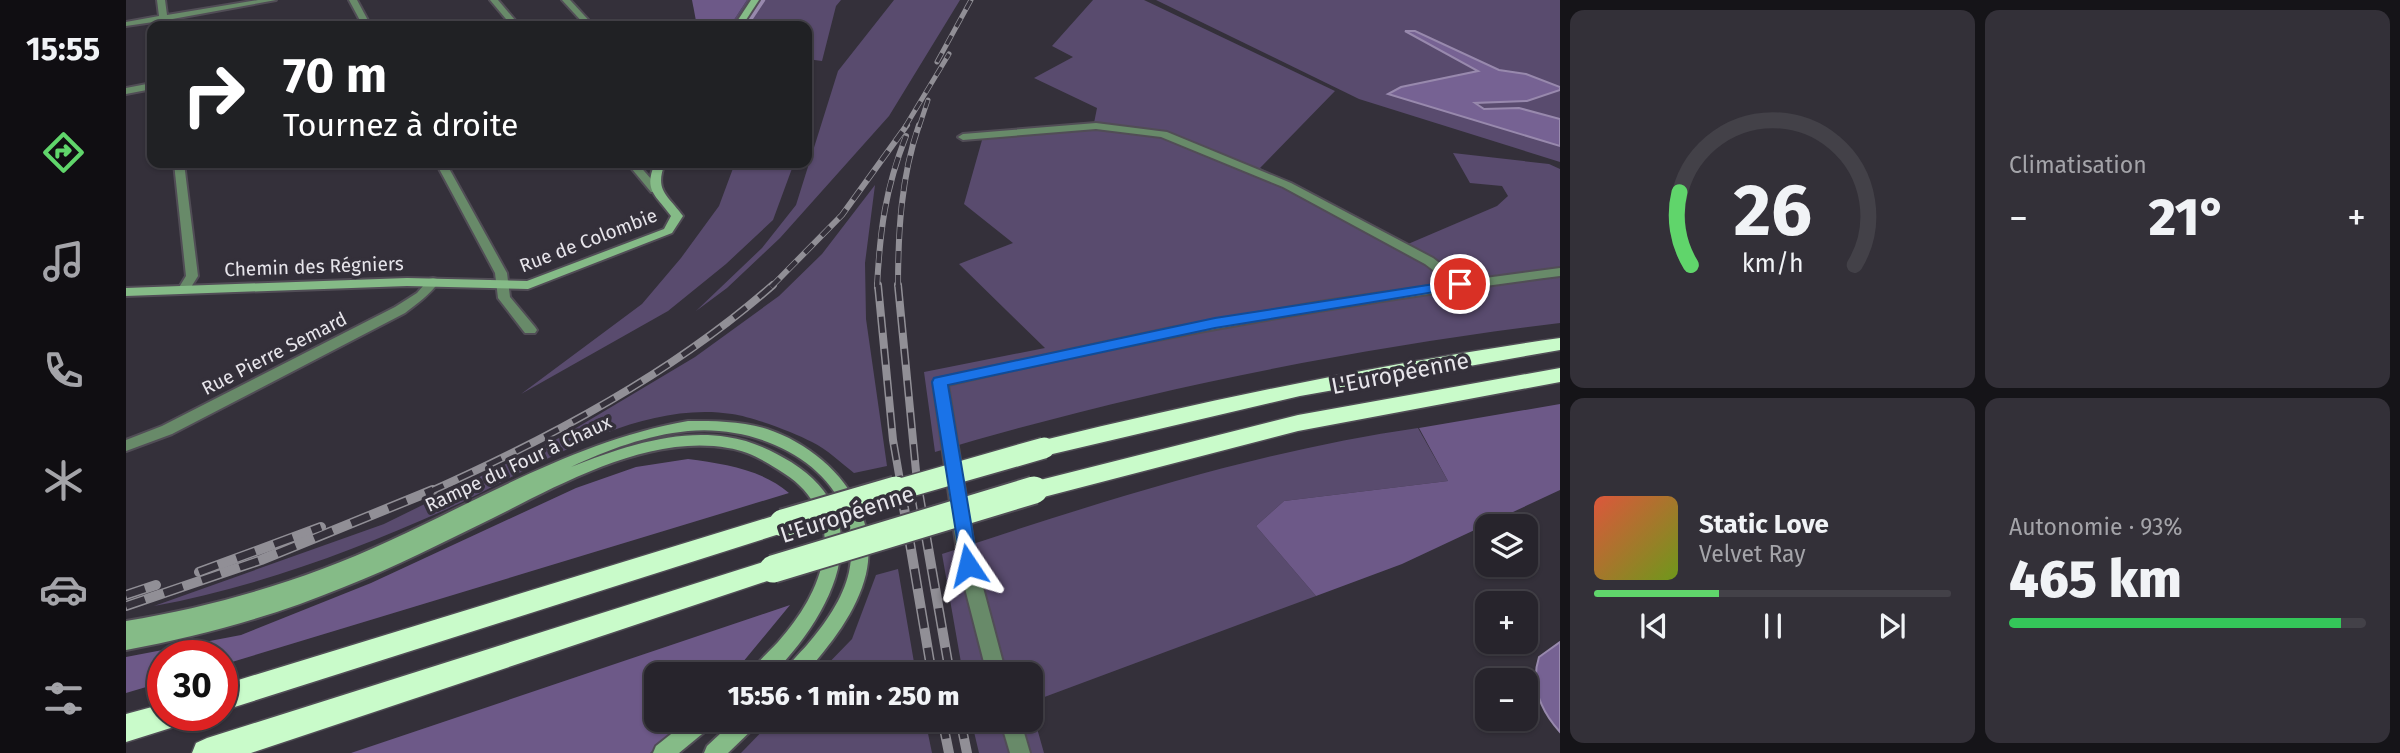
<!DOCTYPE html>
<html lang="fr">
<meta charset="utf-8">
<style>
body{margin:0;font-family:"Fira Sans",sans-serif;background:#333038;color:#f1f3f6;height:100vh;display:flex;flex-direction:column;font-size:26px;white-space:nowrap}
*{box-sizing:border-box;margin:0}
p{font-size:23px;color:#a4a4a9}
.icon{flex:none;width:38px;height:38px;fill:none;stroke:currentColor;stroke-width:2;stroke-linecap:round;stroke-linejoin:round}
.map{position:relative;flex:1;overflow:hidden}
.details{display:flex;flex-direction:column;gap:10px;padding:10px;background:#151418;width:840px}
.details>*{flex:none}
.guide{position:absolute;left:21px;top:21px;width:665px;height:147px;border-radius:14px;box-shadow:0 2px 5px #0004,0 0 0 2px #434148;background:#202124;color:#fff;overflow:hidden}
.fabs{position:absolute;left:1349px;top:514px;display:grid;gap:14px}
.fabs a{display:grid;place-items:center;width:63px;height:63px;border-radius:14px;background:#27242c;box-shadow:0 2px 5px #0004,0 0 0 2px #434148;font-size:35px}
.speed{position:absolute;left:21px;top:640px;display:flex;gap:14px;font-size:35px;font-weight:700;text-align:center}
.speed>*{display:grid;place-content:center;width:91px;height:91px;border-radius:50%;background:#27242c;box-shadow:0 2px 5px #0004,0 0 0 2px #434148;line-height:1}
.speed .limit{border:10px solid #d22;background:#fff;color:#111}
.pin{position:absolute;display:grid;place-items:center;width:60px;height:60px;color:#fff;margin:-30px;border:4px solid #fff;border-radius:50%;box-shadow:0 2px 7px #0007}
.me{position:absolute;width:77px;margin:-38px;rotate:350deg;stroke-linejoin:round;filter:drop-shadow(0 0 5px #0008)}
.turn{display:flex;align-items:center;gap:24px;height:147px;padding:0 21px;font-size:32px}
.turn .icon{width:91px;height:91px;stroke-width:2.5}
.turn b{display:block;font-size:49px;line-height:60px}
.big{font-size:52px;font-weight:800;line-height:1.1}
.details .tile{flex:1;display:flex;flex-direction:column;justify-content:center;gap:10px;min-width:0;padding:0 24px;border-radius:14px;background:#333038}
.details .dial{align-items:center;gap:0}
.dial svg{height:182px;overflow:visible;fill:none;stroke:#434148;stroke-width:7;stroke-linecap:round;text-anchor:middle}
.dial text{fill:#f1f3f6;stroke:none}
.song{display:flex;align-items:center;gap:21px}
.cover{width:84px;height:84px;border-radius:10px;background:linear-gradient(135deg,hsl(10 70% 55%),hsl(80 70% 35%))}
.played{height:7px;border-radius:4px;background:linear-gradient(90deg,#60d56b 35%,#434148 35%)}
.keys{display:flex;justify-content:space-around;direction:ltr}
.heat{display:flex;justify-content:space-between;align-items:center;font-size:38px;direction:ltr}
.charge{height:10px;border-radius:5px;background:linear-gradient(90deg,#34c759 93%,#434148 0)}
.details .tiles{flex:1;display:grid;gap:10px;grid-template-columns:repeat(2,1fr)}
.trip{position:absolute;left:518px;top:662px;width:399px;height:70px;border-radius:14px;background:#27242c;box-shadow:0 2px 5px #0004,0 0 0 2px #434148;font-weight:800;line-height:70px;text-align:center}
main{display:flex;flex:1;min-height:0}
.tabs{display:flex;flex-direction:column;width:126px;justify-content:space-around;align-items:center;background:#100e12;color:#a4a4a9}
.tabs .icon{width:49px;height:49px}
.tabs .current{color:#60d56b}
.tabs b{font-size:32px;color:#f1f3f6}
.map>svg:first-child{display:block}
</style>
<main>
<nav class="tabs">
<b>15:55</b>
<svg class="icon current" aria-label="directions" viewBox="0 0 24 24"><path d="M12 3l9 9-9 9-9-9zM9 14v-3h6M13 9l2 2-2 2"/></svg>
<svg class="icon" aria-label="music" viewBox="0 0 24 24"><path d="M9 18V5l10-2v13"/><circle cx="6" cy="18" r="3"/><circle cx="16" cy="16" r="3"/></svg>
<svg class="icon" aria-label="phone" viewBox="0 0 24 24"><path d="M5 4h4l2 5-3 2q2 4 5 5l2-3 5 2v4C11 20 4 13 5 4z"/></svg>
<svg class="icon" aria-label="climate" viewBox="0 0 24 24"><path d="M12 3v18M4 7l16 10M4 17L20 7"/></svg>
<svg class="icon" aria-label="car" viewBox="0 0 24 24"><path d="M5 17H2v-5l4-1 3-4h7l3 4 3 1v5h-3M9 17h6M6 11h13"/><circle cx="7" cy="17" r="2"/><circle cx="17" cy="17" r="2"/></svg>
<svg class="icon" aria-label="filters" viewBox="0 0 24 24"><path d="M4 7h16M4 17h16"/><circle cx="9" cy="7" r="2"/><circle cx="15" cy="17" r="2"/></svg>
</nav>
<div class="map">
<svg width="1434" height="753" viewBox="0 0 1434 753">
<rect width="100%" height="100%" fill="#34303a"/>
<g fill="#594b6e">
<path d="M621 0H715L710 6 696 61 681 59V26H604Z"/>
<path d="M768 0H834L763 116 654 238 601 288 570 311 636 248 670 205 712 71Z"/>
<path d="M967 0H1018L1209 91 1134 168 1282 244 1371 206 1382 196 1376 186 1344 183 1327 153 1423 164 1434 169V323C1223 349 1013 391 809 452L798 372 919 348 833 264 887 243 838 204 858 133 968 123 971 108 908 78 947 57 926 46Z"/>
<path d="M1030 0H1434V162L1233 99Z"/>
<path d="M609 163H668L647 220 600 264 542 311 395 394 516 304 555 258 593 206Z"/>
<path d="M749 185 739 263 740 319 761 466 728 473C715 463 701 449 686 442 667 432 627 417 606 414 508 399 405 471 319 510 225 552 130 587 28 606L258 524 435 437 569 357 653 296 696 254Z"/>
<path d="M1292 428 1322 481 1158 501 1130 526 1190 596 905 702V674H837L816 554C971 503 1131 451 1292 428Z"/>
<path d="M772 569 790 674H692L726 639 750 575Z"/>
<path d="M905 707 918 753H853L845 719H905Z"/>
<path d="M648 719H799L806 753H615Z"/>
</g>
<g fill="#6d5988">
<path d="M566 0H621L604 26H571Z"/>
<path d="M1434 404V490L1276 564 1190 596 1130 526 1158 501 1322 481 1293 428Z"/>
<path d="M562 459C598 464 635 469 663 493L96 665V656H37V682L0 693V657L115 635 245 583 450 488 510 467Z"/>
<path d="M664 605 607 674H530V719H566L524 753H225Z"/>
</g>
<g fill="#766293" stroke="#9889ad" stroke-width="2">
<path d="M1279 31H1289L1373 70 1400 74 1434 87V90L1401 101 1349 103 1358 109 1393 108 1434 119V146L1262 94 1275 87 1352 71Z"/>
<path d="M1434 642V732C1415 711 1404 685 1413 657Z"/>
</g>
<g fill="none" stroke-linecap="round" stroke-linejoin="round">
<path stroke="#9889ad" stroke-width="4.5" d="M621 24 637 0"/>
<g stroke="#514d56" stroke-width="4">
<g id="street">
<path d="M31 0H39L41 15 132 0H150L41 20V26H35L34 21 0 26V22L33 16Z"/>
<path d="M223 0H231L245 26H237Z"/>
<path d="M364 0H372L394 26H386Z"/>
<path d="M436 0H444L468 26H460Z"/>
<path d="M26 83V89L0 94V88Z"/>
<path d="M970 123 1041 132 1165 183 1307 258 1337 281 1434 268V276C1228 302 1024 337 822 385L851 565 880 674H861L833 565 807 382 809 379 1045 328 1200 301 1324 283 1299 264 1157 187 1035 137 970 129 837 140 832 137 837 134Z"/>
<path d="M48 163H58L72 276 62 292 58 293 52 289 60 276Z"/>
<path d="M310 163H320L381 273 384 297 409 327 411 330 409 333H399L372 298 369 273Z"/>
<path d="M501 163H511L533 188V192H525Z"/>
<path d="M307 278 311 279 313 282C303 295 292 303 279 313L46 434 0 451V440L36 426 269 307 291 293 303 279Z"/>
<path d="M874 719H894L904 753H884Z"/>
</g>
</g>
<g stroke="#514d56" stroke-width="4">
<g id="secondary">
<path d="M625 0H633L616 26H608Z"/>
<path d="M529 163H539C528 191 542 195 557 216L546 233 402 289 281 286 0 296V288L281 278 401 281 538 229 545 216C530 195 517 191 529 163Z"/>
<path d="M562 421C589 421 615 421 641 429 701 449 755 507 740 574 731 612 704 645 679 674H658C663 663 673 654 681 645 699 624 717 599 723 572 743 477 643 423 562 431 521 435 481 450 445 467 494 448 548 429 601 437 624 440 645 450 665 462 757 520 705 614 647 674H625C630 662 643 652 652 642 674 617 693 588 698 554 703 522 686 491 659 474 641 462 623 451 602 448 523 434 435 484 367 518 318 542 269 567 218 587 148 616 75 636 0 650V621C91 606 179 580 263 541 361 496 454 440 562 421Z"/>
<path d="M564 719H590L587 725 553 753H527L530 746Z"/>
<path d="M610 719H634L631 725 602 753H578L581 746Z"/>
</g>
</g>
<g stroke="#514d56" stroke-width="3">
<g id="highway">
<path d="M1434 338V350L1174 396 918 456 910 454 907 448 910 442 918 440C1089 398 1260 363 1434 338Z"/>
<path d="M1434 368V382L1172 431 910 499 902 496 898 490 902 484 910 481 1172 415Z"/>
<path d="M657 513 666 516 669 523 666 530 96 711V685Z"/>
<path d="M647 559 656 562 660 569 656 576 125 753H66L70 743 81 738Z"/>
<path d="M37 704V716H56L51 726 0 742V714Z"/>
</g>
</g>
<use href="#street" fill="#688a69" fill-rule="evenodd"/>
<use href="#secondary" fill="#85bb87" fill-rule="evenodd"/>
<use href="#highway" fill="#c9fbca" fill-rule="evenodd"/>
<g stroke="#918f96" stroke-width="5">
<g id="rail-far3">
<path d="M811 62 845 0"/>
<path d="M779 127 823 54"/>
<path d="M793 127 802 100"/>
</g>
</g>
<g stroke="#918f96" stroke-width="6">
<g id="rail-far2">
<path d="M645 287 716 215 781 125"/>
<path d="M751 287C754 230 759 190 780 136"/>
<path d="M772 287C772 232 775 177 793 125"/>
</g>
</g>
<g stroke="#918f96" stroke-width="8">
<g id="rail-far1">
<path d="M752 285 767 440 776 492"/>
<path d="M772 285 792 492"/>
<path d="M303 492C424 438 547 373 647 285"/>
</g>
</g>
<g stroke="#918f96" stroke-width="10">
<g id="rail">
<path d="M775 490 806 674"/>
<path d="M792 490 824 674"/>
<path d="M73 572 195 527"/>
<path d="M0 595 30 585"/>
<path d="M0 606 135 560 307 490"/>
<path d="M816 719 823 753"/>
<path d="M834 719 841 753"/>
</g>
</g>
<use href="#rail-far3" stroke="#34303a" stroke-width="3.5" stroke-dasharray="10" stroke-linecap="butt"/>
<use href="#rail-far2" stroke="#34303a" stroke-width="4.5" stroke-dasharray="12" stroke-linecap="butt"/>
<use href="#rail-far1" stroke="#34303a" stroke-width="5" stroke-dasharray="16" stroke-linecap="butt"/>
<use href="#rail" stroke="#34303a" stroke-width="7" stroke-dasharray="20" stroke-linecap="butt"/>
<g stroke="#514d56" stroke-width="24" stroke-linecap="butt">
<g id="highway-bridge-far1">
<path d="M764 492 918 448"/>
<path d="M902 492 910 490"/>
</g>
</g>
<g stroke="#514d56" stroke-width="31" stroke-linecap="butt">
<g id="highway-bridge">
<path d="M657 523 770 490"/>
<path d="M647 569 908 490"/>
</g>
</g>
<use href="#highway-bridge-far1" stroke="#c9fbca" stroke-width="21"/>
<use href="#highway-bridge" stroke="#c9fbca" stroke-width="27"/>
</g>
<path fill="#1a73e8" stroke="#114b97" stroke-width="2" d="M1334 280 1339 281V287L1089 328 822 385 852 565 849 570H836L806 382 808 378 1089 318Z"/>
<g text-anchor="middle" stroke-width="7" stroke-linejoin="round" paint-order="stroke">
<g font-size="19" fill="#e7e5eb" stroke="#34303a">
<text transform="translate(462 240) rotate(-21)" y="7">Rue de Colombie</text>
<text transform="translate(188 266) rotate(-2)" y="7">Chemin des Régniers</text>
<text transform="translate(148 353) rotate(-27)" y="7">Rue Pierre Semard</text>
<text transform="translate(392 463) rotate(-25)" y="7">Rampe du Four à Chaux</text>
</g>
<g font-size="23" fill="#e7e5eb" stroke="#34303a">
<text transform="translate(1274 373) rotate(-11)" y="8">L'Européenne</text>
<text transform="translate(721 514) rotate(-18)" y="8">L'Européenne</text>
</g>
</g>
</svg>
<div class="fabs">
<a><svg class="icon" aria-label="layers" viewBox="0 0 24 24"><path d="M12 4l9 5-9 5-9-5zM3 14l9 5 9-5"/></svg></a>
<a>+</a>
<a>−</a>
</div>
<div class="speed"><div class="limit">30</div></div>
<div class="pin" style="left:1334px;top:284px;background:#d93025"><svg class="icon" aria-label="arrive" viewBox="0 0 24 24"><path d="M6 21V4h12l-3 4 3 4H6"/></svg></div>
<svg class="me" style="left:842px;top:565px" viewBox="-20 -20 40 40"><path d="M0-17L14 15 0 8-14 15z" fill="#1a73e8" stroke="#fff" stroke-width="4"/></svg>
<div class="trip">15:56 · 1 min · 250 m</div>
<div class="guide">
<div class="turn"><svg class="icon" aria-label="right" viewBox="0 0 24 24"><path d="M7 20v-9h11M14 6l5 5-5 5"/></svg><div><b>70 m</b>Tournez à droite</div></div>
</div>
</div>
<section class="details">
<div class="tiles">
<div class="tile dial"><svg viewBox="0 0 100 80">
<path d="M14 69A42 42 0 1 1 86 69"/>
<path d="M14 69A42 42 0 0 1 9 37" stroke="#60d56b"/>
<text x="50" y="56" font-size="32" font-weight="700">26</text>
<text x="50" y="72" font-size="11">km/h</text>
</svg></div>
<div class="tile"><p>Climatisation</p>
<div class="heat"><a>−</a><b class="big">21°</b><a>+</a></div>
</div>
<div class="tile">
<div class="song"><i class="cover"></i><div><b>Static Love</b><p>Velvet Ray</p></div></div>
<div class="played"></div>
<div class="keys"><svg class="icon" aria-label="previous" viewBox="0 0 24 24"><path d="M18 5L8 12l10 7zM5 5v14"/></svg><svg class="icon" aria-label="pause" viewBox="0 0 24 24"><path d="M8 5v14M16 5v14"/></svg><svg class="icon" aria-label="next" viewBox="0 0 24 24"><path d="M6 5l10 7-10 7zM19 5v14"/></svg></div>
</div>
<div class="tile"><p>Autonomie · 93%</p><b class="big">465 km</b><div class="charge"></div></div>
</div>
</section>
</main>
